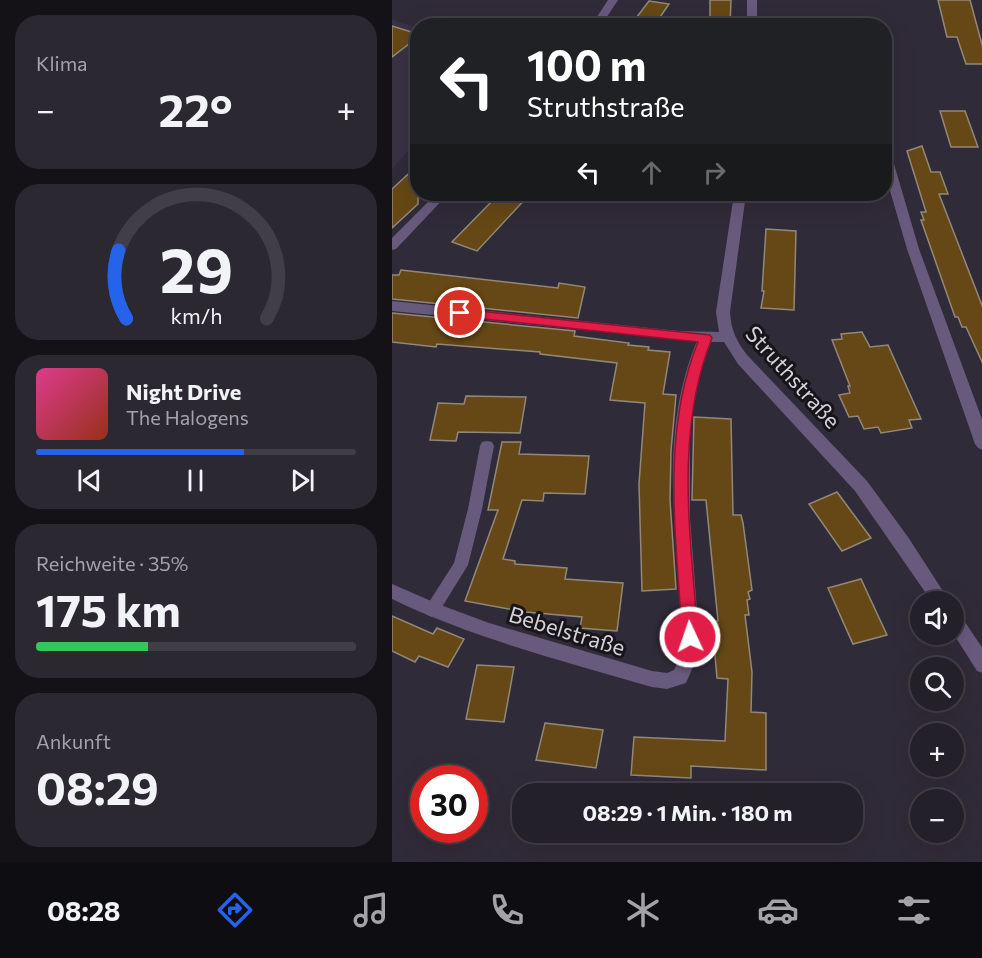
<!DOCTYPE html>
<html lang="de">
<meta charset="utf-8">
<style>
body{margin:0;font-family:Commissioner,sans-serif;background:#2c2832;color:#f1f3f6;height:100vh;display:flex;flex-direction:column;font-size:22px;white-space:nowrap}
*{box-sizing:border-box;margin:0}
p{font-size:20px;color:#a3a3a8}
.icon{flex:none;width:33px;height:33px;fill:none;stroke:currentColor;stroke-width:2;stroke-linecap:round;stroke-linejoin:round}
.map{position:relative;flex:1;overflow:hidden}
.panel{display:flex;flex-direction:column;gap:15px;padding:15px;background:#141217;width:392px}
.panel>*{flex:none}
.guide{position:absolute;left:18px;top:18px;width:482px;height:183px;border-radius:24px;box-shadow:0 6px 24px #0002,0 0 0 2px #413e47;background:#202124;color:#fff;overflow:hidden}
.tools{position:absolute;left:518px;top:591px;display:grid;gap:12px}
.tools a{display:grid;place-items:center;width:54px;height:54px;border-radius:50%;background:#24202a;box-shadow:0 6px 24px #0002,0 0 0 2px #413e47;font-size:30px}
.speed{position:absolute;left:18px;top:765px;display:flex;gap:12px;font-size:30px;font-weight:700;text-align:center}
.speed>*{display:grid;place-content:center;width:78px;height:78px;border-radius:50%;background:#24202a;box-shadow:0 6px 24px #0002,0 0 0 2px #413e47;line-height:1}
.speed .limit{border:9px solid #d22;background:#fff;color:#111}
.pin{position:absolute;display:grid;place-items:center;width:51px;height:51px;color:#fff;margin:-26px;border:3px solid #fff;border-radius:50%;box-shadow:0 2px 6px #0007}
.me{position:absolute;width:66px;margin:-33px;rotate:357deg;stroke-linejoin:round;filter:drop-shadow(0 0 4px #0008)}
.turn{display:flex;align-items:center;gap:21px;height:126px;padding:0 18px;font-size:27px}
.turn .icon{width:78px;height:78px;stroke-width:2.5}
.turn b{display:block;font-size:42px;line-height:51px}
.lanes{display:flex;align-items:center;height:57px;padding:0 18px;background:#0003;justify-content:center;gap:30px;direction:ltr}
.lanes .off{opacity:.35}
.big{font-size:45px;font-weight:700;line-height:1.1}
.panel .card{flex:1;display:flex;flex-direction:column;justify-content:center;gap:9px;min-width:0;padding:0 21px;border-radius:24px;background:#2c2832}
.panel .dial{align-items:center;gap:0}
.dial svg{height:156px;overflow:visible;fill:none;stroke:#413e47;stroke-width:7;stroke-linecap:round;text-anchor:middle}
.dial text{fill:#f1f3f6;stroke:none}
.song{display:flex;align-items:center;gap:18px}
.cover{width:72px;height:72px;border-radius:9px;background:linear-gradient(135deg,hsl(330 70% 55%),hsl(10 70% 35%))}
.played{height:6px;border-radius:3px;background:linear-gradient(90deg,#2563eb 65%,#413e47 65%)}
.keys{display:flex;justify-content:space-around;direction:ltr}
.heat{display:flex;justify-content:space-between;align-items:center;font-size:33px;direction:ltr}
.charge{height:9px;border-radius:4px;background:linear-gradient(90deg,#34c759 35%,#413e47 0)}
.trip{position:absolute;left:120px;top:783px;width:351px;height:60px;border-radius:24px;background:#24202a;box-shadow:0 6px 24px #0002,0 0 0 2px #413e47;font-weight:700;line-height:60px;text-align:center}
.tabs{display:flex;height:96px;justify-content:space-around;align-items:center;background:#0e0d11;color:#a3a3a8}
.tabs .icon{width:42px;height:42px}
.tabs .active{color:#2563eb}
.tabs b{font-size:27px;color:#f1f3f6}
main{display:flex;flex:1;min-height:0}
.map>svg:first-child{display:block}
</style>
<main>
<section class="panel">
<div class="card"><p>Klima</p>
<div class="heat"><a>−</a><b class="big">22°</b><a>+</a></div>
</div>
<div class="card dial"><svg viewBox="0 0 100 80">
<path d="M14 69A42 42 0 1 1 86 69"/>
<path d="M14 69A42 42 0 0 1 10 34" stroke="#2563eb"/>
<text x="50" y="56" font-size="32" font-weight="700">29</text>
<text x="50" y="72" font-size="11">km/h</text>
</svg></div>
<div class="card">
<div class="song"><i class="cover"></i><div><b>Night Drive</b><p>The Halogens</p></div></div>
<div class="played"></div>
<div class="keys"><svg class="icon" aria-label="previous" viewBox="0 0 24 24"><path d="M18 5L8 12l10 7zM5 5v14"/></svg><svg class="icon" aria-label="pause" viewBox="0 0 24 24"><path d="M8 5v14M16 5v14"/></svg><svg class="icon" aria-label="next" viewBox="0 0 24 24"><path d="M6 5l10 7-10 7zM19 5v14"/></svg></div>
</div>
<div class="card"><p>Reichweite · 35%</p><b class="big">175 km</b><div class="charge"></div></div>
<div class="card"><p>Ankunft</p><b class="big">08:29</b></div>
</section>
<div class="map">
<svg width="591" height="862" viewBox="0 0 591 862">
<rect width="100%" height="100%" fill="#302b38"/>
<path fill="#393245" d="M0 20 26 28 25 141 0 169Z"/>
<g fill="#654815" stroke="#92887a" stroke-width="1.5">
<path d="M318 0H339L338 26H318Z"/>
<path d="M546 0H578L591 48V64H574L565 37H555Z"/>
<path d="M257 1 277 4 262 26H238Z"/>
<path d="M0 26 26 34V37L0 57Z"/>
<path d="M548 111H573L586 147H559Z"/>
<path d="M530 146 539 172H548L556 194H547L591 308V364L574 327H570L566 317H563L529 220H532L529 212H534L515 151Z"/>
<path d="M26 165V204L0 228V189Z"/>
<path d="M107 194H138L85 251 60 242Z"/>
<path d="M374 229 404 231 402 310 369 308 372 291H370Z"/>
<path d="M9 270 166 288 167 283 193 287 186 318 0 299V275H7Z"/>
<path d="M0 313 183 331 182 336 237 343 236 345 257 347 256 350 278 352 271 394 284 395 279 451 278 500 284 589 250 591 247 484 253 403 218 400 225 363 148 354V352L45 344 44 347 0 342Z"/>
<path d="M470 332 478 347 496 345 529 419 517 420 520 428 489 433 486 427 472 429 466 416 457 417 447 395 458 393 456 386H458L440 340 450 339 449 334Z"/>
<path d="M74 396 134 397 128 433 66 432 64 441 38 440 46 403 72 404Z"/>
<path d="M302 417 339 419 341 515H349L351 523 360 590 356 592 358 599 355 600 357 615H353L360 672 359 712 374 713V770L299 766V778L239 775 242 737 333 741 336 679 325 678 320 621H326L314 500H300Z"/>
<path d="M110 442H129L127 454 197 456 193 494 152 493 151 501 130 500 111 559 123 561V564L175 568 173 579 231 583 225 631 188 628 190 617 133 612 73 601 106 510H96Z"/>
<path d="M445 492 479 538 450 551 417 504Z"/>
<path d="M469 579 495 635 461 644 436 588Z"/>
<path d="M0 616 41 634 45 628 72 639 56 667 27 656 23 662 0 651Z"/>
<path d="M85 665 122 667 112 722 74 719Z"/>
<path d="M153 723 211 730 204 768 144 760Z"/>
</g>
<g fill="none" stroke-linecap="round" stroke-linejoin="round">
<path fill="#685a7d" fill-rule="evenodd" d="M95 441 100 442 102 446 90 509 76 565 45 615 40 617 35 615 32 610 62 563 76 509 88 446 90 442Z"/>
<g fill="#685a7d" fill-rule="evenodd">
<path d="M216 0H226L209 26H199Z"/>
<rect x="355" y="0" width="10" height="26"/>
<path d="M496 160 502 164 527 249 591 422V450L586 448 583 444 515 249 492 170V161Z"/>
<path d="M44 194H56L4 249 0 250V238Z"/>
<path d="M342 194H354L338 312C339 330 345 343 356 356L475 481 516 537 558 602H540L463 491 346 364 332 342H319L304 383 298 428V518L307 637 305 658 294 683 275 689 260 687C172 661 83 639 0 599V584L46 604 97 623 260 671 275 673 282 670C297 646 281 525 281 489 280 438 285 389 305 341L0 311V301L287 331 327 332 324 312Z"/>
<path d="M561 610 567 613 591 649V673L585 671 561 633Z"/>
</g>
</g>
<path fill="#e11d48" stroke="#92132f" stroke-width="1.5" d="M68 309 318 335 320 338C282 433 299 538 306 637L303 642 298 645 292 642 290 637C285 540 268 435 306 342L64 316 62 313Z"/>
<g text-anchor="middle" stroke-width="6" stroke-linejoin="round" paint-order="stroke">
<g font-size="22" fill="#d5d2da" stroke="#17151a">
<text transform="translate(401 377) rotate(48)" y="8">Struthstraße</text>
<text transform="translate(175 631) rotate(17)" y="8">Bebelstraße</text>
</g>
</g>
</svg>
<div class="tools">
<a><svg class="icon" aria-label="sound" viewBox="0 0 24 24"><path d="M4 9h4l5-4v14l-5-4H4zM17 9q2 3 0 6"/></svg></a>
<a><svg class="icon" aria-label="search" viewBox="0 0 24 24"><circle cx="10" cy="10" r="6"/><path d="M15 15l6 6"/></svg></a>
<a>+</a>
<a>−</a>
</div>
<div class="speed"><div class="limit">30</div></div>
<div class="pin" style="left:68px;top:313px;background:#d93025"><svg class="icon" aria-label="arrive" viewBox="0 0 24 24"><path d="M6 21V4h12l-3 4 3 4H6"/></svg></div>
<svg class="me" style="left:298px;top:637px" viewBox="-20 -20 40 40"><circle r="17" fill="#e11d48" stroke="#fff" stroke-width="3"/><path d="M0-11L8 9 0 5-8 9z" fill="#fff"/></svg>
<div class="trip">08:29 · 1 Min. · 180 m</div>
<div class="guide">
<div class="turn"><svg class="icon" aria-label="left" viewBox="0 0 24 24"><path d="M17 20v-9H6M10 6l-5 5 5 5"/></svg><div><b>100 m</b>Struthstraße</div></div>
<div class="lanes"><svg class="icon" aria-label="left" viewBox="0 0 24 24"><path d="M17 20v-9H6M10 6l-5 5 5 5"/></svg><svg class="icon off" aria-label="ahead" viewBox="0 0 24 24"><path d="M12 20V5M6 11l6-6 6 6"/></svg><svg class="icon off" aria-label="right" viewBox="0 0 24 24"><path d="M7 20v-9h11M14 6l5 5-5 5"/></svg></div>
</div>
</div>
</main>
<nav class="tabs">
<b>08:28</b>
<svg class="icon active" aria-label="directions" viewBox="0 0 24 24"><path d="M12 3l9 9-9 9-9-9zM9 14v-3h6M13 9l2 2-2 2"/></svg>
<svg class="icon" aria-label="music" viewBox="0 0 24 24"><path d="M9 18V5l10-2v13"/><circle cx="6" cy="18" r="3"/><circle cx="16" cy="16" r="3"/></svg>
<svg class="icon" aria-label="phone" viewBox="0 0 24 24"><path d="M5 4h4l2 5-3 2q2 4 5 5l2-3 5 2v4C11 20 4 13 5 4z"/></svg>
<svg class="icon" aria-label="climate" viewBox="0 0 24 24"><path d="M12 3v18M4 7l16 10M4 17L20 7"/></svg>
<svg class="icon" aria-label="car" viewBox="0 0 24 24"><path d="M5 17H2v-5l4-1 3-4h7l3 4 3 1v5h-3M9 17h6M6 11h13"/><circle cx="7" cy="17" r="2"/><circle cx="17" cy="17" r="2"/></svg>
<svg class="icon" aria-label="filters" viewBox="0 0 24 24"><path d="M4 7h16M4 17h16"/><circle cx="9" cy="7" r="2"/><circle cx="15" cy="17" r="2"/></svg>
</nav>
